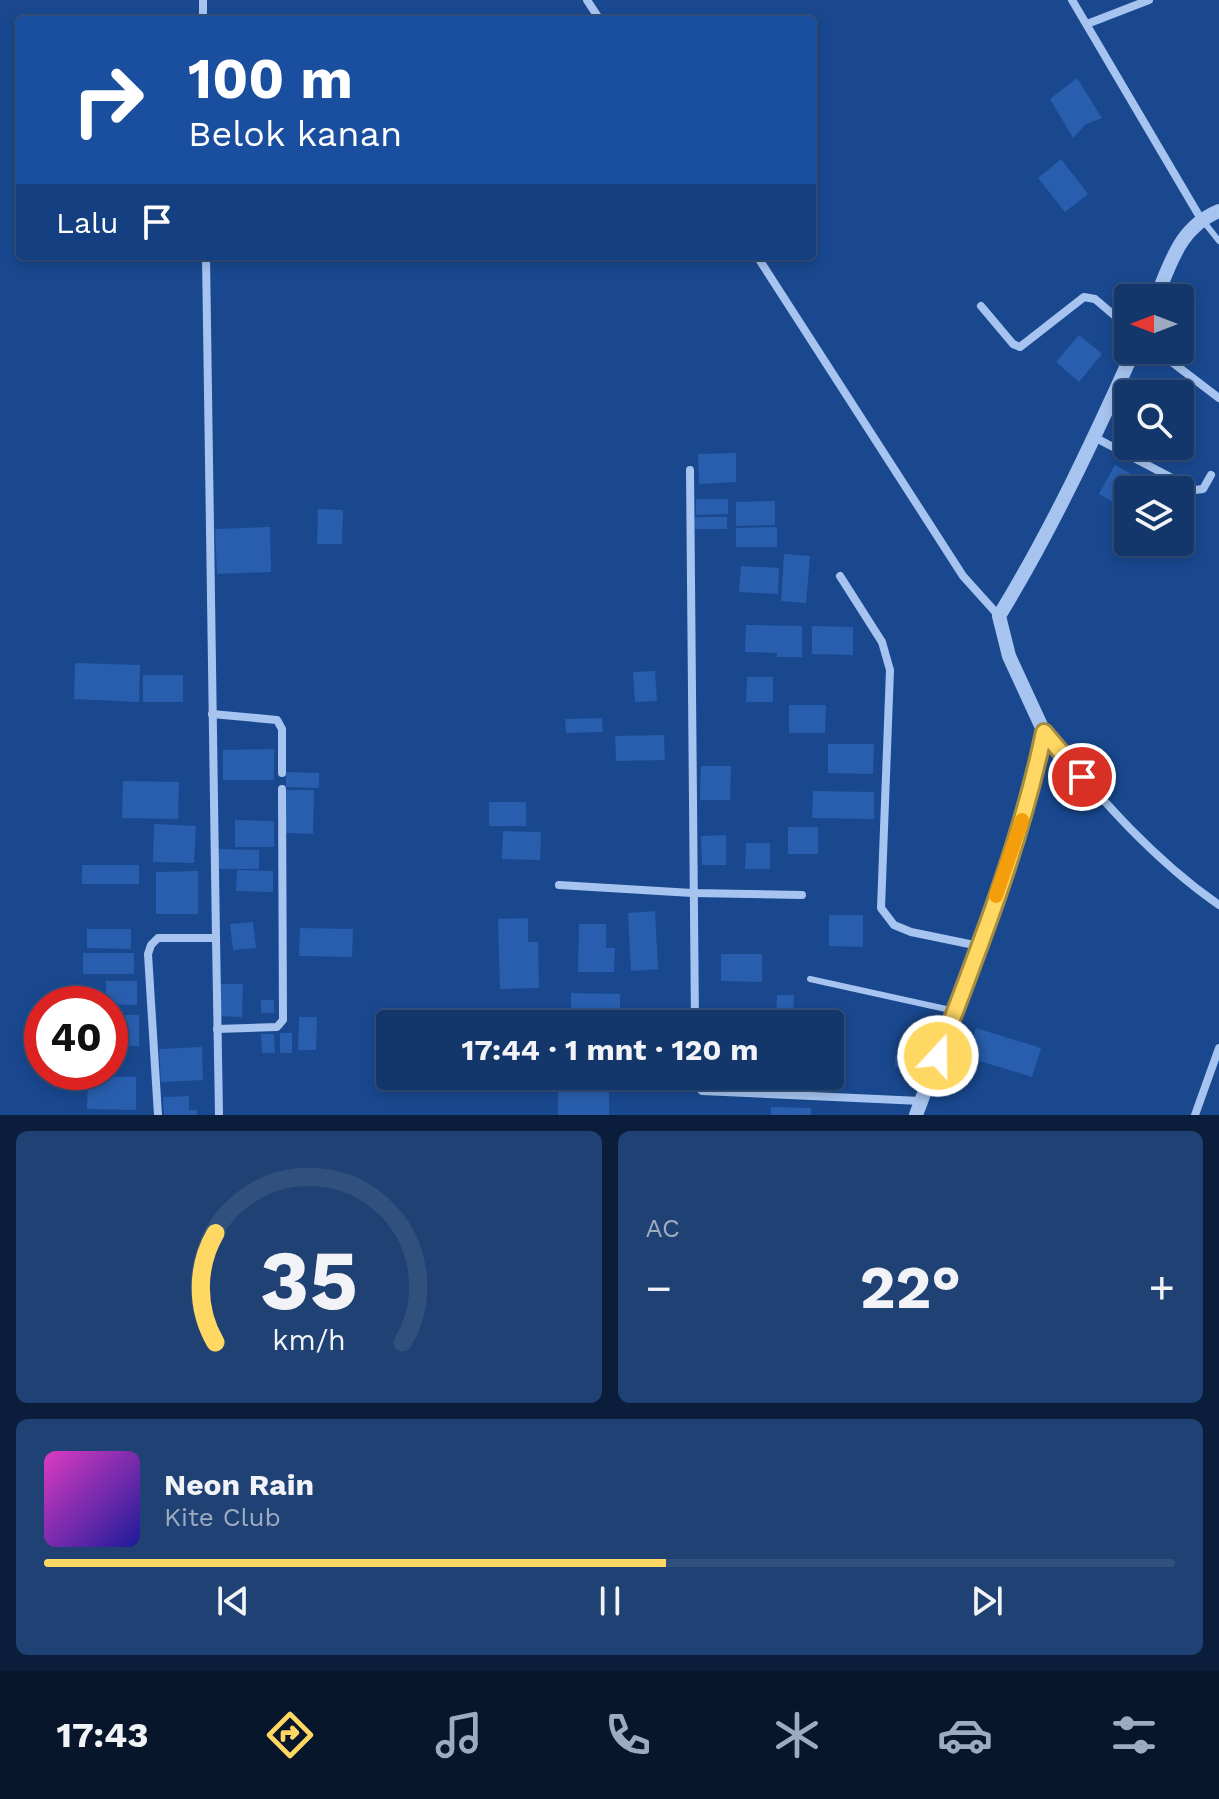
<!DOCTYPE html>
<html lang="id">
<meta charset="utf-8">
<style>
body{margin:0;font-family:"Work Sans",sans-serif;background:#204173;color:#f1f3f6;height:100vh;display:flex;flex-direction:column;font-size:30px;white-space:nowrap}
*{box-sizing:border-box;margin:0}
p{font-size:26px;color:#9dabc1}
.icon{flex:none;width:44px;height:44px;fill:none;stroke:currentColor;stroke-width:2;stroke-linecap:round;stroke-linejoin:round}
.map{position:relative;height:1115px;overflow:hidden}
.sheet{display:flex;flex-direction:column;gap:16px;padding:16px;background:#0a1e3b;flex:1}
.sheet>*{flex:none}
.top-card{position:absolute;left:16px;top:16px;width:800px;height:244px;border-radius:8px;box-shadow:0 4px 12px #0003,0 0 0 2px #32507e;background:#1a4fa0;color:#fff;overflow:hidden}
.needle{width:52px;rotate:270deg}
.controls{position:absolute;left:1114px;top:284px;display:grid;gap:16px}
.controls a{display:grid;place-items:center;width:80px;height:80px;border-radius:8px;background:#13366b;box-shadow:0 4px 12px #0003,0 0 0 2px #32507e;font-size:40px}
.speed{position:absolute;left:24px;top:986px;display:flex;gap:16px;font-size:40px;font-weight:700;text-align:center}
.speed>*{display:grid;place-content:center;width:104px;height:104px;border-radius:50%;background:#13366b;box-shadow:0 4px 12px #0003,0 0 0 2px #32507e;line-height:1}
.speed .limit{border:12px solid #d22;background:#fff;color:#111}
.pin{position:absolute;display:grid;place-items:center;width:68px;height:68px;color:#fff;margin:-34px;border:4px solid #fff;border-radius:50%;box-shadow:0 2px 8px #0007}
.me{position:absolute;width:88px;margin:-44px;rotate:21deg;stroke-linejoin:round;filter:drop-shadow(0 0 6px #0008)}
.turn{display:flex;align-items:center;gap:28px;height:168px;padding:0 40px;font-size:36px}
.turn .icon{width:104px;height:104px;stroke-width:2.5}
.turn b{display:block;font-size:56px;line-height:68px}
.then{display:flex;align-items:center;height:76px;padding:0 40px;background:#0003;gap:16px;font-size:30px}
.big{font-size:60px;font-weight:700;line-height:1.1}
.sheet .widget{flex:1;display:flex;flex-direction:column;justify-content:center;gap:12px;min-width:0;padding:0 28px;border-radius:12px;background:#204173}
.sheet .dial{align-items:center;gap:0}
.dial svg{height:208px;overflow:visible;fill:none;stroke:#32507e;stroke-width:7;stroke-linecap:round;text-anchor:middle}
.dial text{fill:#f1f3f6;stroke:none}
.song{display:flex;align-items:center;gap:24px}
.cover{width:96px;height:96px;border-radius:12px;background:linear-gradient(135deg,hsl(310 70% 55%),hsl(240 70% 35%))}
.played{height:8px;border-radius:4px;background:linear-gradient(90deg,#ffd864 55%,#32507e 55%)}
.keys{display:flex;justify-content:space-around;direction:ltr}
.heat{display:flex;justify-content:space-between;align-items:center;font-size:44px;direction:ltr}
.sheet .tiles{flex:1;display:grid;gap:16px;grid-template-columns:1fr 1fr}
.widget:last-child{grid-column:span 2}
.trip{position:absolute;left:376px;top:1010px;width:468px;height:80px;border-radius:8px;background:#13366b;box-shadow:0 4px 12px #0003,0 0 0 2px #32507e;font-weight:700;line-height:80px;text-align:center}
.dock{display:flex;height:128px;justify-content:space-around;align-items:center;background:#08162b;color:#9dabc1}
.dock .icon{width:56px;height:56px}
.dock .active{color:#ffd864}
.dock b{font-size:36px;color:#f1f3f6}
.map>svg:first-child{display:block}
</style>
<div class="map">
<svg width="1219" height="1115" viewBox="0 0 1219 1115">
<rect width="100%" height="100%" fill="#19488f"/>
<g fill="#285ead">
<path d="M1077 78 1102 118 1086 124 1073 138 1050 99Z"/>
<path d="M1061 159 1088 194 1065 212 1038 178Z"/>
<path d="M1079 335 1102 354 1079 382 1056 362Z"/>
<path d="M736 453V482L699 484 698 454Z"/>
<path d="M1115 465 1152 486 1149 490H1128V511L1099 494Z"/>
<path d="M696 499H728V514L696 515Z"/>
<path d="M775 501V525L736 526V502Z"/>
<path d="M318 509 343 510 342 544H317Z"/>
<path d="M695 517H727V529H694Z"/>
<path d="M270 527 271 572 217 574 215 529Z"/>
<path d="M777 527V547H736V528Z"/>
<path d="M784 554 810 556 806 603 781 601Z"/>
<path d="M741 566 779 568 778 594 739 592Z"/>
<path d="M746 625 802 626V657H777V653L745 652Z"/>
<path d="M812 626 853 627V655L812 654Z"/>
<path d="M75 663 140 665 139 702 74 699Z"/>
<path d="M655 671 657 701 635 702 633 672Z"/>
<rect x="143" y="675" width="40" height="27"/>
<path d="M747 677H773V702H746Z"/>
<path d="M789 705H826L825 733H789Z"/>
<path d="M602 718 603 732 566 733 565 719Z"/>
<path d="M664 735 665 760 616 761 615 736Z"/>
<path d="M828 744H874L873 774 828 773Z"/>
<path d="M274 749V780H223V750Z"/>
<path d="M701 766H731L730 800H700Z"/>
<path d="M286 772 319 773V788L286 787Z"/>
<path d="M123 781 179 782 178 819 122 818Z"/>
<path d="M286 790H314L313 834 286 833Z"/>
<path d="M813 791 874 792V819L812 818Z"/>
<rect x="489" y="802" width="37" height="24"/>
<path d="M235 820 274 821V847H235Z"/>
<path d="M154 824 196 826 194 863 153 862Z"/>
<rect x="788" y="827" width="30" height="27"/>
<path d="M503 831 541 832 540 860 502 859Z"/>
<path d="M726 835V865H702L701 836Z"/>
<path d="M746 843H770V869H745Z"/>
<path d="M219 849 259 850V869H219Z"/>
<rect x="82" y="865" width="57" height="19"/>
<path d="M237 870 273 871V892L236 891Z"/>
<path d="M198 871V914H156V872Z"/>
<path d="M655 911 658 969 631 971 628 913Z"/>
<path d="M829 915H863V947L829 946Z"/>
<path d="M528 918V942H538L539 988 500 989 498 919Z"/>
<path d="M253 922 256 948 233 950 230 924Z"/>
<path d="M579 924H606V948H615L614 972H578Z"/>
<path d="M300 928 353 929 352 957 299 956Z"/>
<path d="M87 929H131V949L87 948Z"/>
<rect x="83" y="953" width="51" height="21"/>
<path d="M721 954H762V982L721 981Z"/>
<path d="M106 981H137V1005L106 1004Z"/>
<path d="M219 984H243L242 1017 218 1016Z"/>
<path d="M571 993 620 994V1010H571Z"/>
<path d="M777 995H794L793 1024H776Z"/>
<rect x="261" y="1000" width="13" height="13"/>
<path d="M742 1011 743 1024H704V1013Z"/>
<rect x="110" y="1015" width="29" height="31"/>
<path d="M299 1017H317L316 1050H298Z"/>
<path d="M976 1028 1041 1048 1032 1077 967 1057Z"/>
<rect x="280" y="1033" width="12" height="20"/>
<path d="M261 1034H274L275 1053H262Z"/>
<path d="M202 1047 203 1080 161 1082 159 1049Z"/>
<rect x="895" y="1055" width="30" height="12"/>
<path d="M88 1076 136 1077V1110L87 1109Z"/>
<rect x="558" y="1086" width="51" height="29"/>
<path d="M189 1096V1110H197V1115H164L163 1097Z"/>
<path d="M771 1107 811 1108V1115H771Z"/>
</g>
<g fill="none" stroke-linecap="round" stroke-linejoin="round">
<g stroke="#a6c4ef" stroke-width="6">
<path d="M1204 222 1219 241"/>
<path d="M810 979 955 1011"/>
</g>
<g stroke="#a6c4ef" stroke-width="8">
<path d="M203 0V20"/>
<path d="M587 0 600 20"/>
<path d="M1072 0 1201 219"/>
<path d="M1087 24 1149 0"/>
<path d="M757 256 963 576 999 616"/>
<path d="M981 306 1013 344 1020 347 1084 297 1095 299 1128 327"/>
<path d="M1156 350 1219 398"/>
<path d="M1094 437 1195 490 1203 489 1211 475"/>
<path d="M690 470 695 1024"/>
<path d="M840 576 882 642 890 670 881 908 894 925 911 932 979 946"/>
<path d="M212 714 277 720 282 729V773"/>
<path d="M1044 732C1098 795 1150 857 1219 905"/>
<path d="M559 885 692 893 802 895"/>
<path d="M216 938 219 1115"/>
<path d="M217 1029 277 1027 283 1020 282 789"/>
<path d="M696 1076 698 1086 702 1091 921 1101"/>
<path d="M158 1115 148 954 151 945 158 938H216L206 256"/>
<path d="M1195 1115 1219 1048"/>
</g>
<g stroke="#a6c4ef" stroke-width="14">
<path d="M1156 298C1171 262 1180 227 1219 211"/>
<path d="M916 1115 979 946 1026 807 1044 732 1009 656 999 616C1051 531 1093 441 1134 350"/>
</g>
</g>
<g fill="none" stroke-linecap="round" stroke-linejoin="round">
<g stroke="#a68c41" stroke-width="20">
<path id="route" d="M938 1056C978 951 1021 843 1044 732L1082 777"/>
</g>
<use href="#route" stroke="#ffd864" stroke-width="14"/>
<path stroke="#f59e0b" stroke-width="14" d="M996 896 1022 820"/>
</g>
</svg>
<div class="controls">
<a><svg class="needle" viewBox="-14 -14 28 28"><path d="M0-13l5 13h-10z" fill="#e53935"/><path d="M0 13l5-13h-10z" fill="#9dabc1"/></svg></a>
<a><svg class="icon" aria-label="search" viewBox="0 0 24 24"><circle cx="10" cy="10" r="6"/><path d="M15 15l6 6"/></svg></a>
<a><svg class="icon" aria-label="layers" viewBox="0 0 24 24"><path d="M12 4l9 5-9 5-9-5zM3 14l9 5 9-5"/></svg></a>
</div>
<div class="speed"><div class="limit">40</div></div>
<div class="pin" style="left:1082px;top:777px;background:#d93025"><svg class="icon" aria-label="arrive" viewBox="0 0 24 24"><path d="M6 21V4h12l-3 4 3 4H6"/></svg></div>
<svg class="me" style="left:938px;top:1056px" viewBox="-20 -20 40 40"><circle r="17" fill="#ffd864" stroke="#fff" stroke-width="3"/><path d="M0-11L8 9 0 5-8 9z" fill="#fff"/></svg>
<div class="trip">17:44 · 1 mnt · 120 m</div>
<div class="top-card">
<div class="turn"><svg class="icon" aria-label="right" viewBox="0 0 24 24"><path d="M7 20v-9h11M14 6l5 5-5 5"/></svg><div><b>100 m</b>Belok kanan</div></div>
<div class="then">Lalu<svg class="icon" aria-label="arrive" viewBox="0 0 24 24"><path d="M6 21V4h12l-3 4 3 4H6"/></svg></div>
</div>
</div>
<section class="sheet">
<div class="tiles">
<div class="widget dial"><svg viewBox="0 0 100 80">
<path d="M14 69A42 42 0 1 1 86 69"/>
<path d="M14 69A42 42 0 0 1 14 27" stroke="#ffd864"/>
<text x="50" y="56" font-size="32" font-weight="700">35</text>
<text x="50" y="72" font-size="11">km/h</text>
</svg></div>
<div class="widget"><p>AC</p>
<div class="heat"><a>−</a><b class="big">22°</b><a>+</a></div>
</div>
<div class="widget">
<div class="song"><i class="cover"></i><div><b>Neon Rain</b><p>Kite Club</p></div></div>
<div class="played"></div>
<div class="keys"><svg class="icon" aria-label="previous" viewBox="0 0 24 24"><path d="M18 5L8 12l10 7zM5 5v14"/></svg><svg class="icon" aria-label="pause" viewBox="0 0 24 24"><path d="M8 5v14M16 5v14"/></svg><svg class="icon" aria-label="next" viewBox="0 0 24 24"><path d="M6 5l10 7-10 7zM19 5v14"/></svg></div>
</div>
</div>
</section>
<nav class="dock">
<b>17:43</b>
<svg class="icon active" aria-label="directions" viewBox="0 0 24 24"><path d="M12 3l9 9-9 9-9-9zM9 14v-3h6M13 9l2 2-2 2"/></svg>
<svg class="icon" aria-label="music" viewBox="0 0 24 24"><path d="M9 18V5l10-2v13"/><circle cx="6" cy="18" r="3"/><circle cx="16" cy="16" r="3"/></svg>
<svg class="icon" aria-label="phone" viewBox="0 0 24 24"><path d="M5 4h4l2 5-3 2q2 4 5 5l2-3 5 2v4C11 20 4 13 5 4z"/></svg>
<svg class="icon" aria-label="climate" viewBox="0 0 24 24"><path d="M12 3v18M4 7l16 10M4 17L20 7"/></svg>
<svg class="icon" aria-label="car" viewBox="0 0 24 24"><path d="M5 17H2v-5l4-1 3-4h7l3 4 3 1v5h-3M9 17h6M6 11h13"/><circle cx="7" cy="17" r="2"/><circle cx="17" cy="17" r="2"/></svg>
<svg class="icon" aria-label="filters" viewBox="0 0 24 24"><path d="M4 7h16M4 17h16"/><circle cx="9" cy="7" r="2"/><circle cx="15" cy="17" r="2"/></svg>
</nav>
